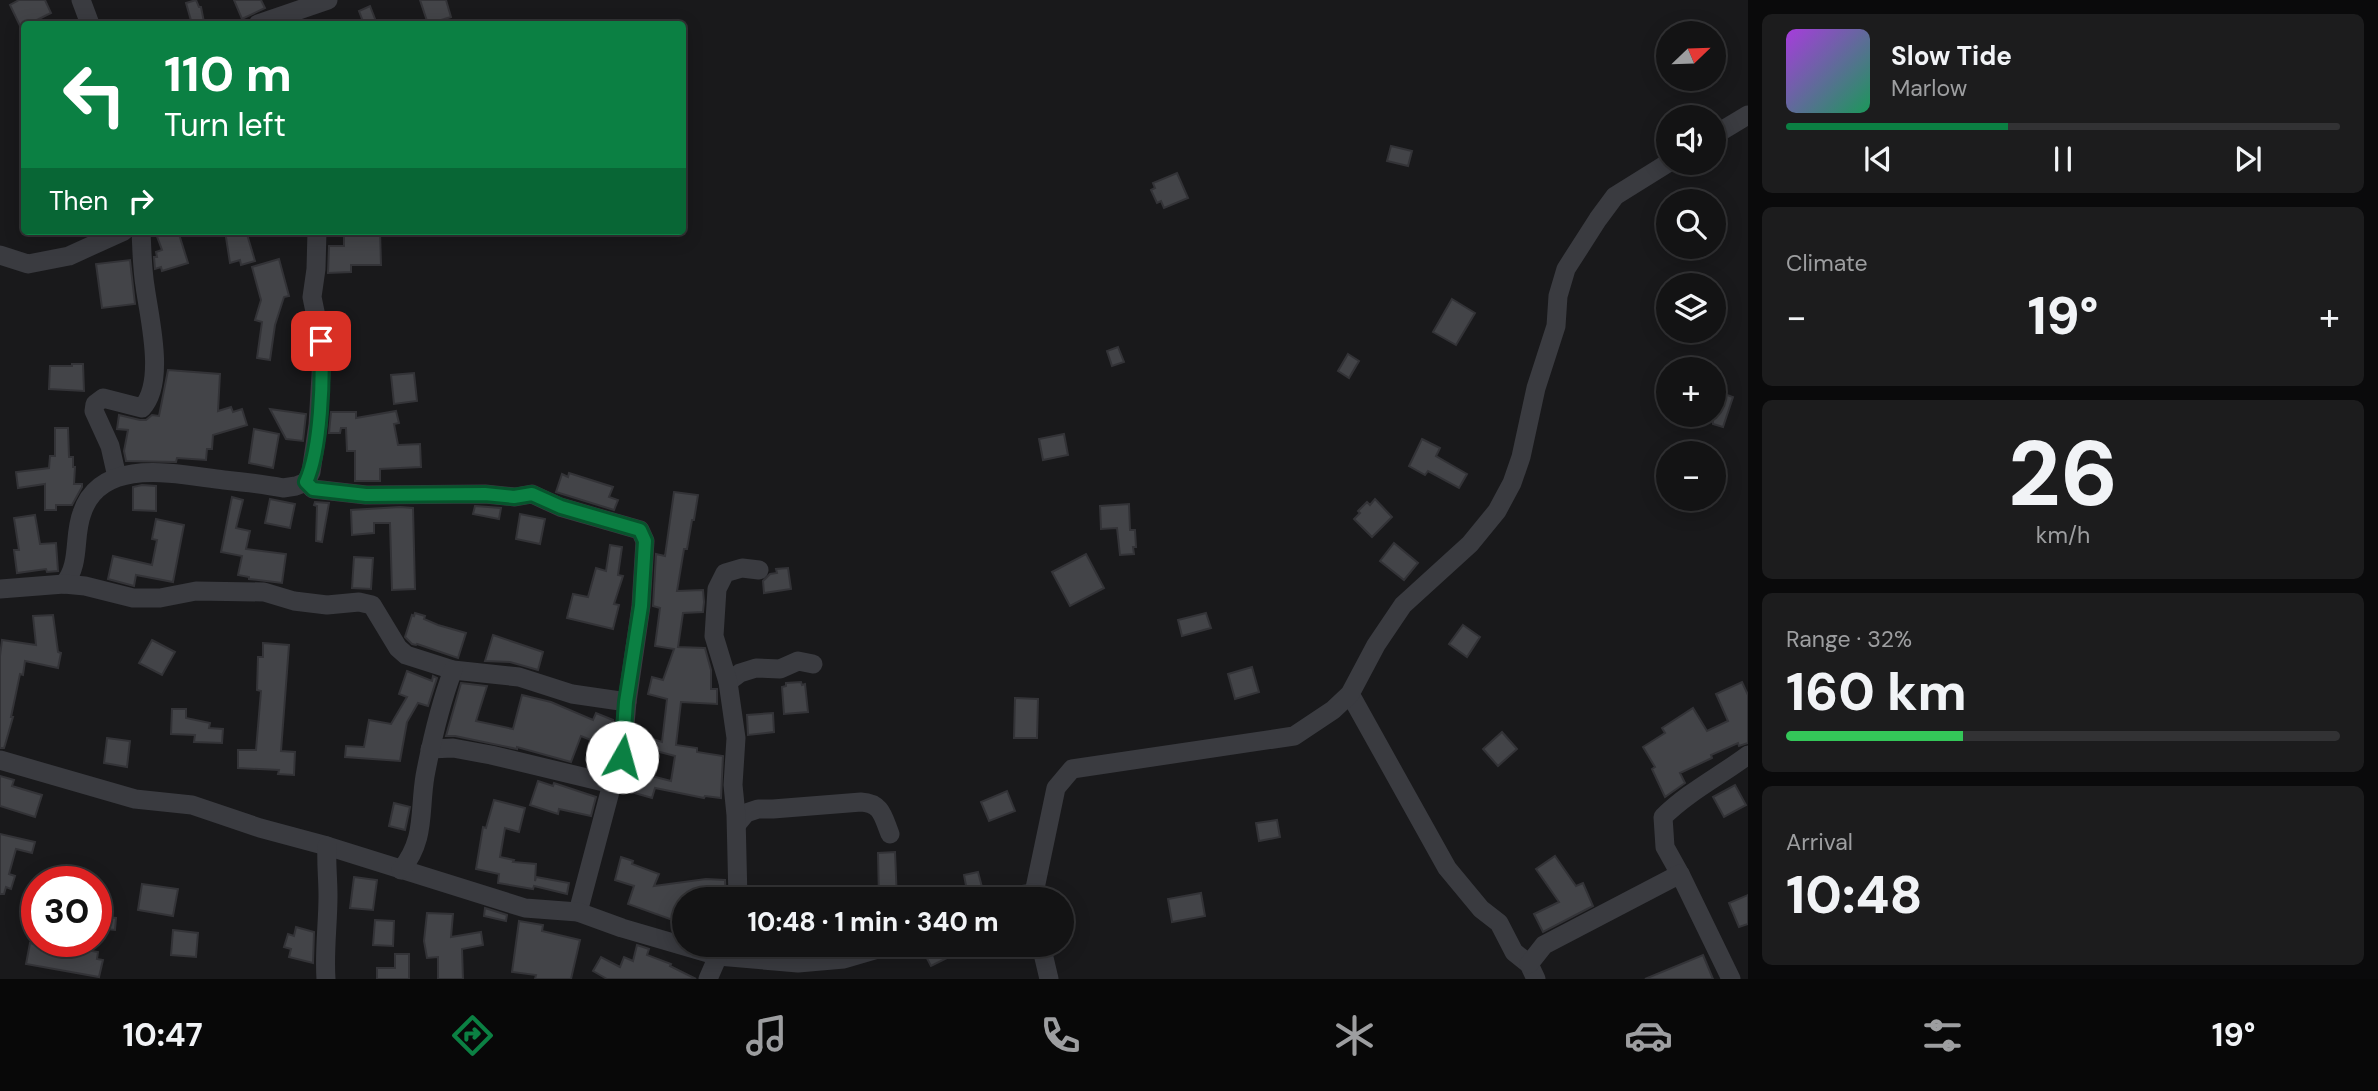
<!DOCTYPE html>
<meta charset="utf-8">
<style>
body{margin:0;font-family:"DM Sans",sans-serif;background:#1c1c1d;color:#f1f3f6;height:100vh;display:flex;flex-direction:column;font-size:26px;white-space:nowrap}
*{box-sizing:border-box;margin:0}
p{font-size:23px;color:#9d9ea0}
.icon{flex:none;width:38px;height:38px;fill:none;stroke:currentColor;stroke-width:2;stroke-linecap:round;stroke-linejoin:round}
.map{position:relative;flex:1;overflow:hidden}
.drawer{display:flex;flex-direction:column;gap:14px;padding:14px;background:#0a0a0b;width:630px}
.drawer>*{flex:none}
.guide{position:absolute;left:21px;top:21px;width:665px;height:214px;border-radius:7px;box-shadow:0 4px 18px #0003,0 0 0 2px #323234;background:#0b8043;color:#fff;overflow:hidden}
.needle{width:46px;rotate:67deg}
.tools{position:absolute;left:1656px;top:21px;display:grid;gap:14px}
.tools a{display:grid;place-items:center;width:70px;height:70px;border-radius:50%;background:#131314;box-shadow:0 4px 18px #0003,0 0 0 2px #323234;font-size:35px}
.speed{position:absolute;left:21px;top:866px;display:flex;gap:14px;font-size:35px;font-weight:700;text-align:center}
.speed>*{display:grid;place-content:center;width:91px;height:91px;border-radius:50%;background:#131314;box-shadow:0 4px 18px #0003,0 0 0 2px #323234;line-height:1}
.speed .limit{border:10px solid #d22;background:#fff;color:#111}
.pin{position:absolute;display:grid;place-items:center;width:60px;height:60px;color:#fff;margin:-30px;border-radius:14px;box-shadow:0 4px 10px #0006}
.me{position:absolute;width:77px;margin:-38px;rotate:7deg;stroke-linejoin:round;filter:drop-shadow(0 0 5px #0008)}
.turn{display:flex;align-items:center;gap:24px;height:147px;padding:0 28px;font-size:32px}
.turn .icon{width:91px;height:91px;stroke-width:2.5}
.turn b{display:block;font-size:49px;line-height:60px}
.then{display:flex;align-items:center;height:66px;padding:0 28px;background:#0003;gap:14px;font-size:26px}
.big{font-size:52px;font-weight:800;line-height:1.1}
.drawer .widget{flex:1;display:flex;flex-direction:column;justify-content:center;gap:10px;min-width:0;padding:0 24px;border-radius:10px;background:#1c1c1d}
.drawer .dial{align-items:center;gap:0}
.dial b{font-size:91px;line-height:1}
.song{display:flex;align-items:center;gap:21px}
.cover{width:84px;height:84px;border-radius:10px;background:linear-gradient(135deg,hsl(280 70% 55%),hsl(150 70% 35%))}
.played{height:7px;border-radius:4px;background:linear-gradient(90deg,#0b8043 40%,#323234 40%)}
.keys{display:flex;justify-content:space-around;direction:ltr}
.heat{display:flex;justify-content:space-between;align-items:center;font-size:38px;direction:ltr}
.charge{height:10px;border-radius:5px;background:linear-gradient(90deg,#34c759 32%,#323234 0)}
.trip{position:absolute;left:672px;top:887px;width:402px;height:70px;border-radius:35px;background:#131314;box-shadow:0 4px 18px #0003,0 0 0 2px #323234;font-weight:800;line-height:70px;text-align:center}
.dock{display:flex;height:112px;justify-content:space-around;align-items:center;background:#080808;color:#9d9ea0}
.dock .icon{width:49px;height:49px}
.dock .active{color:#0b8043}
.dock b{font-size:32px;color:#f1f3f6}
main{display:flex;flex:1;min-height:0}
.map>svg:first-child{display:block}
</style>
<main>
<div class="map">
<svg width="1748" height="979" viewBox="0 0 1748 979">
<rect width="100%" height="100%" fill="#19191b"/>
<g fill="#434448" stroke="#333337" stroke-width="2">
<path d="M19 0H45L51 13 21 28 10 5Z"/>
<path d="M196 0 199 7H201L204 22 192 24 186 3Z"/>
<path d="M234 0H261L265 8 242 19Z"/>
<path d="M420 0H446L451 17 428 24Z"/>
<path d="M370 6 377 24H364L359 11Z"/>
<path d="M1391 146 1412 151 1408 166 1387 161Z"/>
<path d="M1177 173 1188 198 1164 208 1161 201 1157 203 1151 190 1155 188 1153 183Z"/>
<path d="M155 231H178L188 263 162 271 161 267 155 269 154 257H157L156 252 162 250Z"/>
<path d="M225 231H246L255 261 241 265 240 260 230 263Z"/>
<path d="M344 231H380L381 265H351V272L328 273 329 246H344Z"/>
<path d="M279 259 289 296 284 297 275 325 270 360 257 358 262 322 255 320 261 300 252 267Z"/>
<path d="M130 260 135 304 102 308 96 264Z"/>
<path d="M1452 299 1475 313 1456 345 1433 332Z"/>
<path d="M1118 347 1124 362 1112 366 1107 351Z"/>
<path d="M1348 354 1359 361 1349 378 1338 371Z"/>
<path d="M72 364H83L84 391 49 389 50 366H72Z"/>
<path d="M168 370 220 374 218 411 231 407 233 412 242 409 247 425 213 435 212 449H207L206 460 177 458 176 462 126 461 124 451 128 430 117 429 119 415 140 420H146L152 415 159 416Z"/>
<path d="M414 373 417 401 394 404 391 375Z"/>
<path d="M1713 390 1733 397 1723 427 1713 424Z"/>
<path d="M270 409 306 414 303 441 286 439Z"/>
<path d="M396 411 399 423 394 424 398 445 420 444 421 467 380 469V481H355V451H347L346 428H341L340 433H329L331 412H356V418Z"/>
<path d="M55 428H68L69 457H73V467H75L74 484H82V487L72 505H56V510H45V484L18 488 16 472 49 468 50 456H55Z"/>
<path d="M254 429 279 434 273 468 249 463Z"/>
<path d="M1064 434 1068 455 1043 460 1039 439Z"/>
<path d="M1422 439 1440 448 1436 456 1467 474 1459 488 1428 471 1425 475 1409 466Z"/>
<path d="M569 473 613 487 609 497 618 500 614 510 556 492 562 474 568 477Z"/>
<path d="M142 485 156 486V511L133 510V487Z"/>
<path d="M674 492 698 495 694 520H692L687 549H684L677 591 703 590 704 602 703 612 683 613 678 647 705 648 711 670V689H717V704L681 702 676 745 697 748V752L723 756 721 798 705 796 704 798 655 788 652 798 624 790V788L632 771 671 781 675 756 637 746 640 735 662 742 667 699 648 694 652 677 663 680 674 649 655 646 660 608 653 606 656 554 665 556Z"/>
<path d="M232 497 243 500 236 528 250 531 246 549 286 554 282 583 249 579V577L238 575 242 556 221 552Z"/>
<path d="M270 499 295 504 290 528 265 523Z"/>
<path d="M1375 499 1392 517 1372 537 1354 519 1360 513 1358 511 1367 502 1370 505Z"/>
<path d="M315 502 329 503 322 542 316 541 317 506 314 505Z"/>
<path d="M1129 504 1130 530H1135L1136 547H1133L1134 554 1120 555 1117 528 1101 529 1100 506Z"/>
<path d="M475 506 501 508 499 519 473 514Z"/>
<path d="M400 507 413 508 415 589 392 590 390 523H374V533L352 535 351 510Z"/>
<path d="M520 514 545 519 540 544 516 539Z"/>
<path d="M35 515 40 544 56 543 58 571 47 572 46 569 17 573 14 550H19L14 518Z"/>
<path d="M156 519 184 525 173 582 136 575 134 586 108 579 113 556 152 565 157 540 152 539Z"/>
<path d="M1394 543 1418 563 1404 580 1380 561Z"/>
<path d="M610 545 622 547 618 575 623 576 614 604 619 605 613 629 567 618 573 594 588 597 596 568 606 571Z"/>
<path d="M1086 554 1104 588 1070 606 1052 572Z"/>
<path d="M354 557 373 558 371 589 352 588Z"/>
<path d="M788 568 791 589 764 593 763 581 770 574 777 573 776 569Z"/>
<path d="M415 613 425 616 424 619 438 625 466 633 458 658 417 644 416 645 412 644 405 637 412 615 414 616Z"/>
<path d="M1206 613 1211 628 1182 636 1178 620Z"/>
<path d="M53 615 58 652 61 653 58 668 25 661 23 675 20 674 11 717H13L5 745 4 748H0V656L2 640 36 645 33 616Z"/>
<path d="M1463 625 1480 637 1467 657 1449 644Z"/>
<path d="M493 635 543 652 538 670 510 662 485 661Z"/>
<path d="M152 640 175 652 162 675 139 663Z"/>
<path d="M263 643 289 645 281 751 295 752 294 775 278 774 279 770 238 768V750H256L261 691 257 690 258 657H263Z"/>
<path d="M1252 667 1259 692 1235 699 1228 674Z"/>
<path d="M407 671 432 681 433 676 437 678 428 706 418 703 407 722 400 761 345 757 346 746 364 747 369 720 391 724 407 697 399 694Z"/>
<path d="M801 682 802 685 805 684 808 712 784 714 782 687 786 686V683Z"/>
<path d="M1742 682 1748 695V743L1739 746 1738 743 1711 755 1712 758 1680 773 1685 783 1665 797 1652 769 1655 767 1643 747 1665 733 1662 728 1693 708 1707 731 1728 721 1716 694Z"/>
<path d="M461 683 487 686 476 721 513 729 522 695 551 702 593 720 596 713 613 720 611 739 608 747 581 736 571 762 517 747V749L455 736H446Z"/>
<path d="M1015 698 1038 699 1037 738H1014Z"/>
<path d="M172 709H186V718L210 723 209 728 223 729 222 743 194 742 195 735 171 734Z"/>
<path d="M773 713 774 732 748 735 747 715Z"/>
<path d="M1502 732 1517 749 1498 766 1483 749Z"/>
<path d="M107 738 130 741 127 767 104 763Z"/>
<path d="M0 776 14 780 12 786 42 795 35 817 0 806Z"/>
<path d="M538 781 553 786 554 783 596 797 591 816 559 809 558 814 530 805Z"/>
<path d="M1735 785 1746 805 1724 817 1713 797Z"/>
<path d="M1007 791 1015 811 989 821 981 802Z"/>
<path d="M494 800 525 808 519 832 505 828 500 857 514 860 513 862 536 864 535 881 536 877 569 883 567 894 534 886 533 889 498 883 499 874 476 869 483 827 486 828Z"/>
<path d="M394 803 410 807 405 830 389 826Z"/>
<path d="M1277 820 1280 837 1259 841 1256 823Z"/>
<path d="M0 834 35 842 32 853 16 849 9 874 15 876 11 889 6 887 4 894H0Z"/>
<path d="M895 852 897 900H879L878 853Z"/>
<path d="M1555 856 1576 886 1583 883 1593 906 1543 932 1534 914 1559 902 1536 869Z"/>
<path d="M621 857 633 861 632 864 659 874 654 886 706 879 725 880 726 900H684V924L628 904 634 886 615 880Z"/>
<path d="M978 872 982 887 967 891 964 875Z"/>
<path d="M354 877 377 880 373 910 350 908Z"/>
<path d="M142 884 178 889 173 916 138 910Z"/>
<path d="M1201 893 1205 916 1172 922 1168 899Z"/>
<path d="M1748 895V924L1739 927 1729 903Z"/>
<path d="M485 908 507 915 506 921 484 916Z"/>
<path d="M427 913 453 914 451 937 481 932 483 945 462 949 463 979H438V957L427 958 424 941Z"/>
<path d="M96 916 116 918 115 930 96 928Z"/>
<path d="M375 920 394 921 393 946 373 945Z"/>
<path d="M519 921 543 925 542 931 580 940 571 979H535L536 975 512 972Z"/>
<path d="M296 927 314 932 313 963 289 957 291 949 284 947 288 934 294 936Z"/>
<path d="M173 930 198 933 196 957 171 955Z"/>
<path d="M34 941 98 952 97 959 103 960 99 977 26 964 30 943 34 944Z"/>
<path d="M637 945 649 949 647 955 671 964 670 966 696 979H607L593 971 601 957 620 967 624 957 633 961Z"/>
<path d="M920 945H973L931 966Z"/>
<path d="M395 954H409V979H377V968H395Z"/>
<path d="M1703 955 1713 979H1645Z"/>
</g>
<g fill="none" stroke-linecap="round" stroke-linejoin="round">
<g stroke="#3a3b40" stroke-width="19">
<path d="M81 0 90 24"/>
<path d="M258 24 328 0"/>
<path d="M1713 136 1748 115"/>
<path d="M0 255 28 264 69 256 124 231"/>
<path d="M117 477 110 446 94 411 95 404 103 398 142 408C166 382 149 317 145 286 142 268 142 249 141 231"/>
<path d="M306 482 313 489 366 495 485 494 515 497 532 494 560 507 640 530 645 541 641 606 627 702 622 757 612 784 578 912"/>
<path d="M64 584C81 564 73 536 82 513 101 455 179 475 224 480 244 482 263 484 283 488L296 486 306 482 311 472 318 425 322 358 321 341 312 297 316 269 317 231"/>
<path d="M0 589 64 584 85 586 133 598H160L196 591 264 592 294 601 327 605 359 602 372 605 398 648 406 655 453 670 519 677 572 694 627 702"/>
<path d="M728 682 740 673 756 668 780 669 798 661 813 664"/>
<path d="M1350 694 1447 868 1481 909 1499 923 1514 952 1529 964 1536 979"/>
<path d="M430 749 453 748 491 755 612 784"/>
<path d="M0 760 135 799 192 805 260 828 327 846 525 908 578 912 622 928 718 956 798 963 844 959 892 945"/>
<path d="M737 824 746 813 758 809H773L861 802C882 803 883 817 890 834"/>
<path d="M401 870C426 839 419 812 425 776 432 739 440 705 453 670"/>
<path d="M1680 874 1665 847 1663 817C1688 792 1720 776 1748 755"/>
<path d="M1034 893 1056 788 1072 769 1294 736 1333 710 1350 694 1376 645 1403 605 1470 544 1497 511 1512 483 1521 457 1536 388 1556 326 1558 296 1566 269 1598 219 1615 196 1668 163"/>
<path d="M738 900 736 815 733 785 736 738 728 682 714 636 717 589 725 573 742 568 759 570"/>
<path d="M980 900 1034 893 1035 900"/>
<path d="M1041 945 1049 979"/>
<path d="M1529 964 1544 945 1680 874 1731 979"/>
<path d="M326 979C324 951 328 924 328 896 328 878 326 863 327 846"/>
<path d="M708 979 718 956"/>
</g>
</g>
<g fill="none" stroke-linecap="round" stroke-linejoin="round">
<g stroke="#07532c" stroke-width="18">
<path id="route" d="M321 341C323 378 321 449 306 482L313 489 366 495 485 494 514 497 532 494 561 507 640 530 645 541 641 606 626 702 622 757"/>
</g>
<use href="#route" stroke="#0b8043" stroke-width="12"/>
</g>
</svg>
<div class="tools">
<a><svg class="needle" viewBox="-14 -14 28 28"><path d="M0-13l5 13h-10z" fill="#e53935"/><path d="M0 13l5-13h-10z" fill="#9d9ea0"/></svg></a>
<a><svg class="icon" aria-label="sound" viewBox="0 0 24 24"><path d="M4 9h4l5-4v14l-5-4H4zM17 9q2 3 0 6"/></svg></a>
<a><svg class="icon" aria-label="search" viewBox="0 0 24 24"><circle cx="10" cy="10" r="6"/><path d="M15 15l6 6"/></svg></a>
<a><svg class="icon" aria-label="layers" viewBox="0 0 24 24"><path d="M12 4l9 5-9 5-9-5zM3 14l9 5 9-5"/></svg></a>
<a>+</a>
<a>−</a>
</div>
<div class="speed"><div class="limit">30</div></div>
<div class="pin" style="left:321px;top:341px;background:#d93025"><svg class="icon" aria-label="arrive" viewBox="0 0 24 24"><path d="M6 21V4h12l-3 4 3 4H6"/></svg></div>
<svg class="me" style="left:622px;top:757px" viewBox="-20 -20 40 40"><circle r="19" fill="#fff"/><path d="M0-13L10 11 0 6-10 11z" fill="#0b8043"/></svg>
<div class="trip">10:48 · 1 min · 340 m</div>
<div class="guide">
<div class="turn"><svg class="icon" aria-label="left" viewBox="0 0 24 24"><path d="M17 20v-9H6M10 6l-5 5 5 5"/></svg><div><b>110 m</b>Turn left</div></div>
<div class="then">Then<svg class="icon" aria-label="right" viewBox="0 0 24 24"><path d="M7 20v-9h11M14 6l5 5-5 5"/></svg></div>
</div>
</div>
<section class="drawer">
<div class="widget">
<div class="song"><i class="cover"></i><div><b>Slow Tide</b><p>Marlow</p></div></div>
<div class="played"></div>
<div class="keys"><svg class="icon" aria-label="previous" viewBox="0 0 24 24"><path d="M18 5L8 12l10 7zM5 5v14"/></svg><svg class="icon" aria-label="pause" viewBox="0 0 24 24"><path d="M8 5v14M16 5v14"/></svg><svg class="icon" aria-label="next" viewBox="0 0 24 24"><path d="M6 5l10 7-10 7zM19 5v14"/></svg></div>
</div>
<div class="widget"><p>Climate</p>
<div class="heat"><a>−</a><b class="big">19°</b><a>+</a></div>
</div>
<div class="widget dial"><b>26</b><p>km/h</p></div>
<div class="widget"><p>Range · 32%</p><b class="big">160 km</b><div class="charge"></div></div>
<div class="widget"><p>Arrival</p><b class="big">10:48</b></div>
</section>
</main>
<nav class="dock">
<b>10:47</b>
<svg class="icon active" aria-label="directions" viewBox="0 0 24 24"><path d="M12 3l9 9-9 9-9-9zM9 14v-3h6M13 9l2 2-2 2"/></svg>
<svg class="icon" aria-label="music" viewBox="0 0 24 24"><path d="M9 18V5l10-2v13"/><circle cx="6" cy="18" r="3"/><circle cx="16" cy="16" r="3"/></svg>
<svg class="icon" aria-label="phone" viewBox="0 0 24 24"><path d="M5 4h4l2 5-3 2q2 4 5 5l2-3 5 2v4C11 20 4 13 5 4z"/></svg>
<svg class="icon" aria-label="climate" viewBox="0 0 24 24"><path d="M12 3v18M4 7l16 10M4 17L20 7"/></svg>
<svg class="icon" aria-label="car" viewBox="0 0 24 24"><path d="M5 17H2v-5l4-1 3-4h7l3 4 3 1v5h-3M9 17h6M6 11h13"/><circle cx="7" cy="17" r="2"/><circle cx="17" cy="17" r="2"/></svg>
<svg class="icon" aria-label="filters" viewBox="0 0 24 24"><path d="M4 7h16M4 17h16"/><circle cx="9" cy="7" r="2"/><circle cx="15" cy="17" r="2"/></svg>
<b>19°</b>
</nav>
